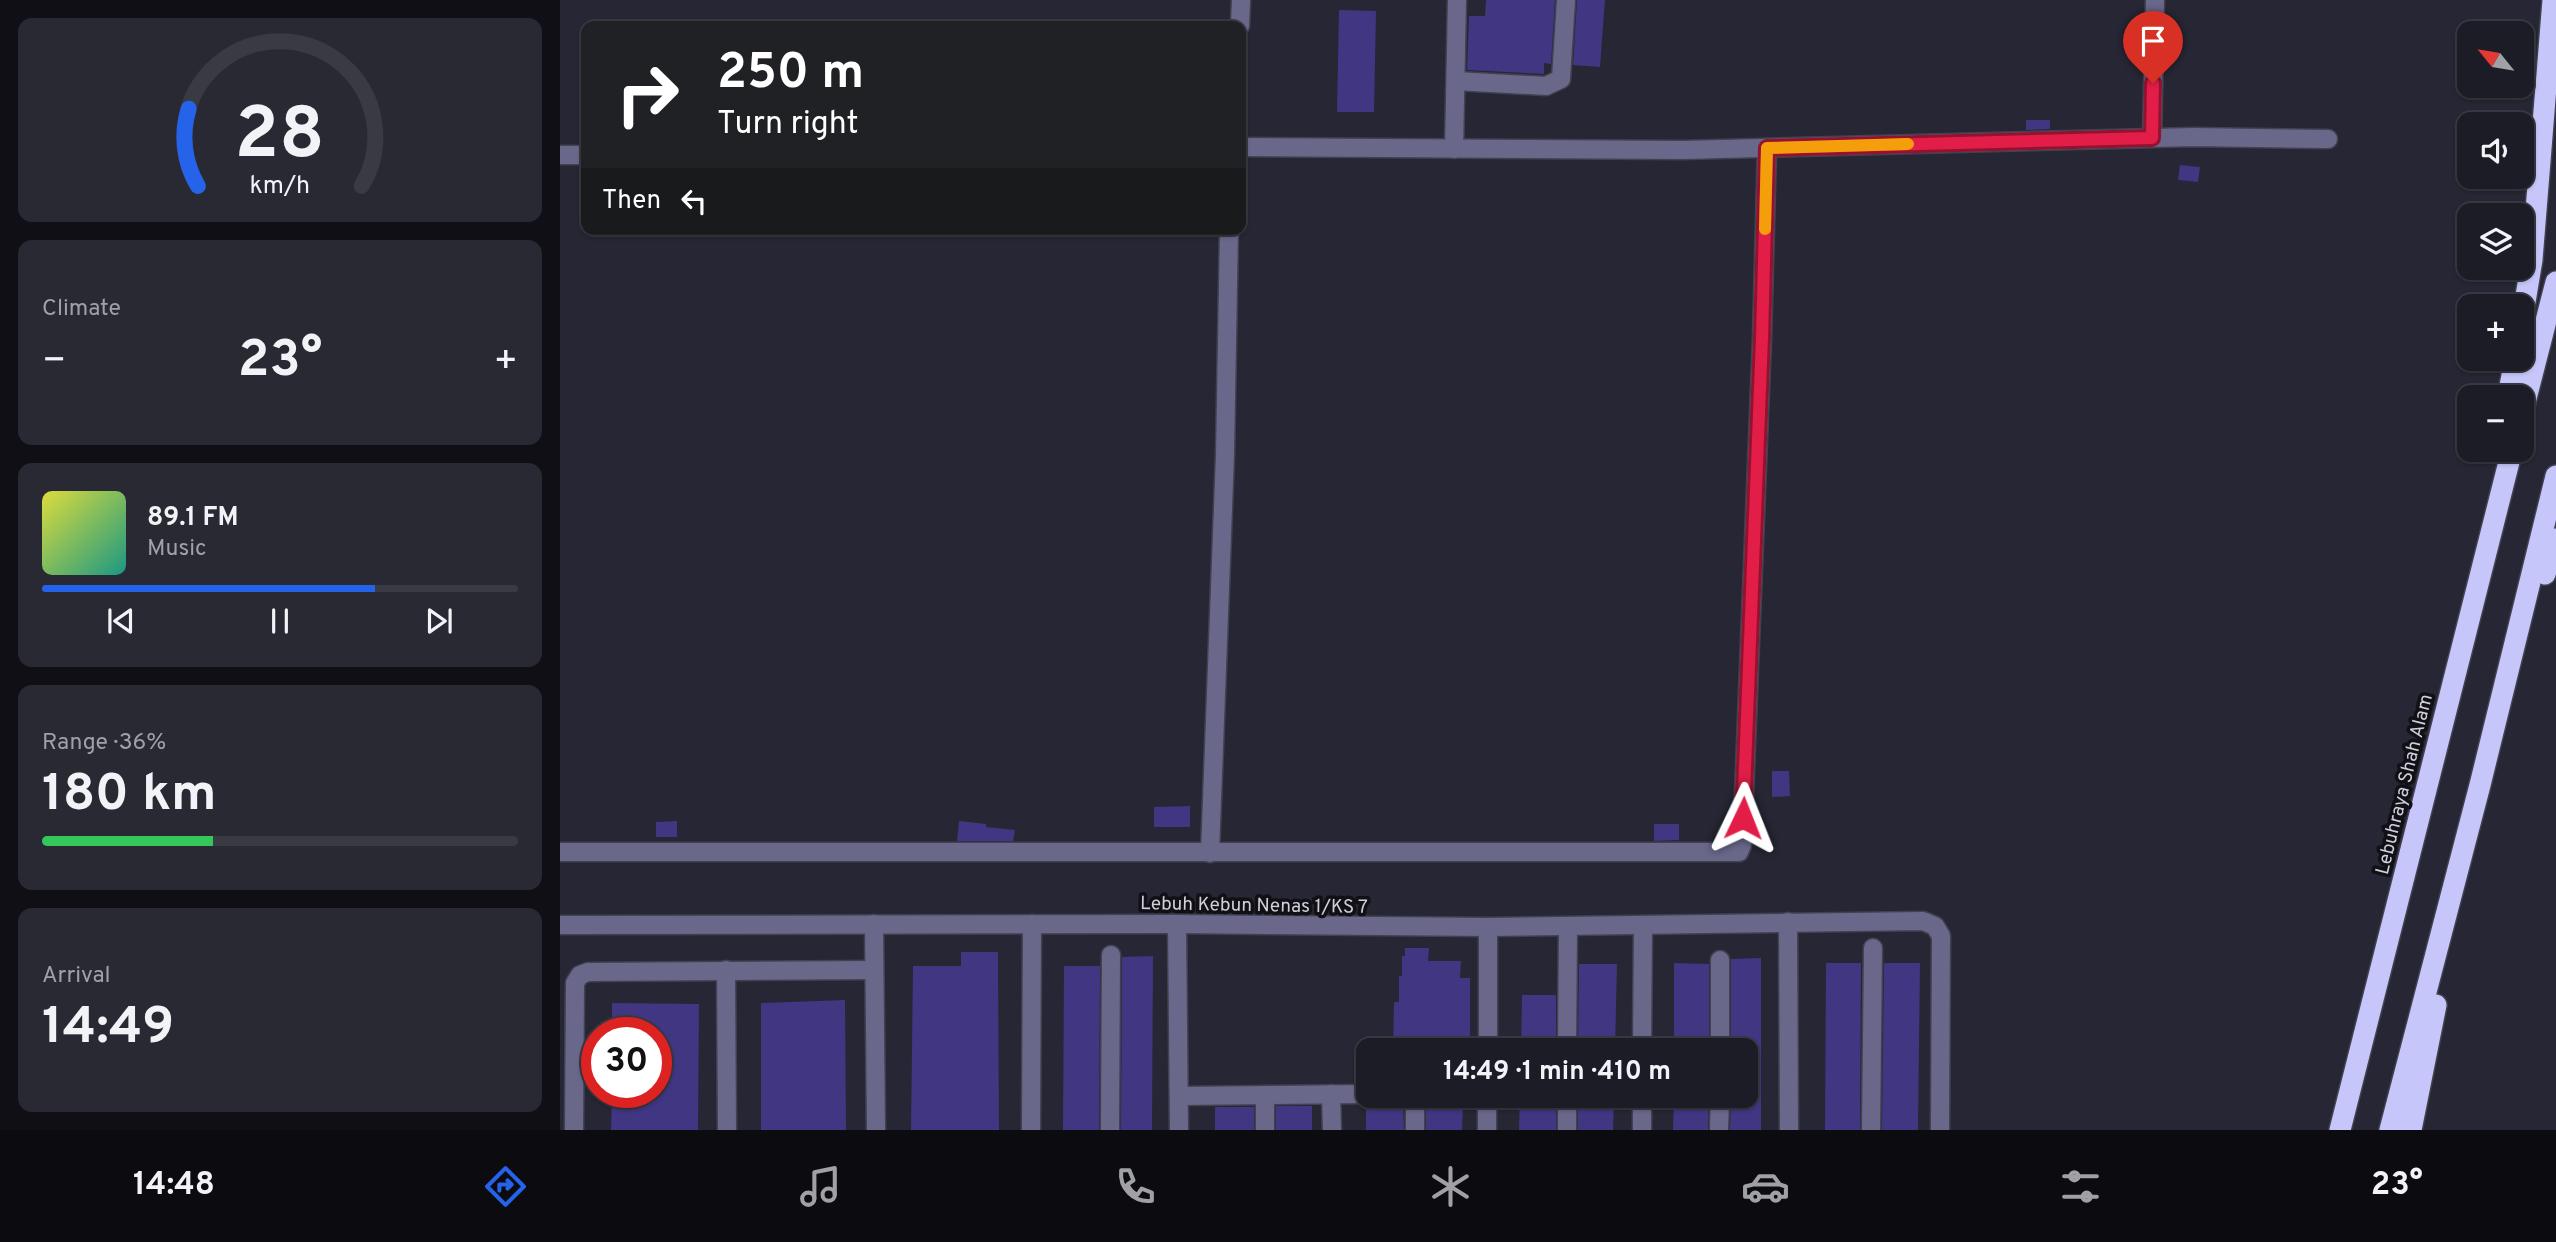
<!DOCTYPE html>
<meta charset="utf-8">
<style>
body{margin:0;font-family:Overpass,sans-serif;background:#292933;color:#f1f3f6;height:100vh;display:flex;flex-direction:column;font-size:26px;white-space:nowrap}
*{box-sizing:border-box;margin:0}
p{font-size:23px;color:#a0a1a7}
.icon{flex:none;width:38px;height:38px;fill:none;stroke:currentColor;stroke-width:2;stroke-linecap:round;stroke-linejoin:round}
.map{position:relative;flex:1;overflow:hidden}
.side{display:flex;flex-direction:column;gap:18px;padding:18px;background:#0f0f15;width:560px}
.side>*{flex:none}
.hud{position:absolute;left:21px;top:21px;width:665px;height:214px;border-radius:14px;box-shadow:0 2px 5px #0004,0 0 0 2px #3a3a44;background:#202124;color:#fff;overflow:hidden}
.needle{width:46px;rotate:300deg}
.tools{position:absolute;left:1897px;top:21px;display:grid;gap:14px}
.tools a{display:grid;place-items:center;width:77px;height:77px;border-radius:14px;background:#1c1c27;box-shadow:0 2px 5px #0004,0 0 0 2px #3a3a44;font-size:35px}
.speed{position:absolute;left:21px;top:1017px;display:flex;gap:14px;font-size:35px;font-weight:700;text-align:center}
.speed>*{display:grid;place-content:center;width:91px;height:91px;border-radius:50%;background:#1c1c27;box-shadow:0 2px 5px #0004,0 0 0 2px #3a3a44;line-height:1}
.speed .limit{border:10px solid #d22;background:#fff;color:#111}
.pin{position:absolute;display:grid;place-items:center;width:60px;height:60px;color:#fff;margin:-72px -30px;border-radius:50% 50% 50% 0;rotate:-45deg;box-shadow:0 0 7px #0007}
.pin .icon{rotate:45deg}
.me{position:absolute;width:77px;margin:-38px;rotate:2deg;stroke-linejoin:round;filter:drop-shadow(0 0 5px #0008)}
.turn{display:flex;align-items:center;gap:24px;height:147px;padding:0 21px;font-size:32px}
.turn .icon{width:91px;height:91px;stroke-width:2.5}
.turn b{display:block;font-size:49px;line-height:60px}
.then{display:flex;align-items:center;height:66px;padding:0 21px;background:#0003;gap:14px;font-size:26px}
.big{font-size:52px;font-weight:700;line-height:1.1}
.side .tile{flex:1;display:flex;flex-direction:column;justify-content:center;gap:10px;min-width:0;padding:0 24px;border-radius:14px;background:#292933}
.side .dial{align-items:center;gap:0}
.dial svg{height:182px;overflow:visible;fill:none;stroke:#3a3a44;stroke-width:7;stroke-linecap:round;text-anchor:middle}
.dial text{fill:#f1f3f6;stroke:none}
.song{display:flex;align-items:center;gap:21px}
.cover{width:84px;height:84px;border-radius:10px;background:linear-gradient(135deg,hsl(60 70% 55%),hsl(170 70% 35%))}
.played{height:7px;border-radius:4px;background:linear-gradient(90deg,#2563eb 70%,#3a3a44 70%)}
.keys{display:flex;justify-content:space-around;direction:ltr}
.heat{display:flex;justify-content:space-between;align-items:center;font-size:38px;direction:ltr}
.charge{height:10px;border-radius:5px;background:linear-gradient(90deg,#34c759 36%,#3a3a44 0)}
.trip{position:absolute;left:796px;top:1038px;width:402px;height:70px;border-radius:14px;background:#1c1c27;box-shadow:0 2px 5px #0004,0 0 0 2px #3a3a44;font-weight:700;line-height:70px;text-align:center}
.tabs{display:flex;height:112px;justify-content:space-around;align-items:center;background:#0b0b10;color:#a0a1a7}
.tabs .icon{width:49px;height:49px}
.tabs .on{color:#2563eb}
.tabs b{font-size:32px;color:#f1f3f6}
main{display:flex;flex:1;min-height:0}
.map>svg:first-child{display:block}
</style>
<main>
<section class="side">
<div class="tile dial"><svg viewBox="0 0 100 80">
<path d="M14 69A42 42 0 1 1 86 69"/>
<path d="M14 69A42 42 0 0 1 10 35" stroke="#2563eb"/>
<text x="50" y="56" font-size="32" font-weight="700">28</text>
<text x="50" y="72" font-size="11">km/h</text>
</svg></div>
<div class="tile"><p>Climate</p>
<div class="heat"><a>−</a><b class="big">23°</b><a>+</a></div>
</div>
<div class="tile">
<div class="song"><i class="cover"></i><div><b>89.1 FM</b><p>Music</p></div></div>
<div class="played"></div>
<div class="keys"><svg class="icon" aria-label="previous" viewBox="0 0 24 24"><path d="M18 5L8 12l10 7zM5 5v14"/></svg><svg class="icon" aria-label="pause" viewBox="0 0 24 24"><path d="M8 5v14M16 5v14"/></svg><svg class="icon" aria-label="next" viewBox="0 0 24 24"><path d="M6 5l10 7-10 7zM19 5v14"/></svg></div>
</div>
<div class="tile"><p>Range · 36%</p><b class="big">180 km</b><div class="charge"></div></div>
<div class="tile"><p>Arrival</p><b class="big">14:49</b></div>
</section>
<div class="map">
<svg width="1996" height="1130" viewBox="0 0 1996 1130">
<rect width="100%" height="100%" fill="#262634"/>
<g fill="#403682">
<path d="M926 0H995L991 64 984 63V74L907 70 909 16H925Z"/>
<path d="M1017 0H1045L1040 67 1013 65Z"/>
<path d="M779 10 816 11 814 112H777Z"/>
<path d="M1466 120H1490V129L1466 130Z"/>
<path d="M1620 165 1640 167 1638 182 1618 180Z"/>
<path d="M1212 771H1229L1230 796 1212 797Z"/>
<path d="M630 806V827H594V807Z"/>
<path d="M117 821V837H96V822Z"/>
<path d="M399 821 426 824V827L455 830 453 841H397Z"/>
<path d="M1094 824H1119V840L1094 841Z"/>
<path d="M845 948H869L868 961H901L900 978H910V1050H833L834 1002H839V976H842V956H845Z"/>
<path d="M401 952H438L439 1130H351L353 966H401Z"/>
<path d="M593 956 592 1130H561L562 957Z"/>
<path d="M1201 958V1130H1170L1171 1096H1186V1050H1171V959Z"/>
<path d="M1114 963 1149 964V1050H1114Z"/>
<path d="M1266 963H1301L1300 1130H1265Z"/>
<path d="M1324 963H1360L1358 1130H1322Z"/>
<path d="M1019 964H1057L1055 1050H1018Z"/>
<path d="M504 966H540L539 1130H503Z"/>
<path d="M962 995H996V1050H961Z"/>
<path d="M285 1000 286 1130H201V1003Z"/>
<path d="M52 1003 139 1004 138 1130H51L52 1092H98L99 1032H52Z"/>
<path d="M960 1096H996V1130H959Z"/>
<path d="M1018 1096H1054L1053 1130H1018Z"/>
<path d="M1114 1096H1149L1148 1130H1113Z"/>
<path d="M843 1103 844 1130H806V1105Z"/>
<path d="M866 1105 903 1106 902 1130H866Z"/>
<rect x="716" y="1106" width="36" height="24"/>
<rect x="655" y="1107" width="39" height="23"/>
</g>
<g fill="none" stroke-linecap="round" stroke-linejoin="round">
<g stroke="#41414f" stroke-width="21">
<g id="minor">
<path d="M680 26 681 0"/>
<path d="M896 81 986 86 1001 79 1006 0"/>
<path d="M1592 138 1595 0"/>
<path d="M681 147 1123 150 1633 137 1768 139"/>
<path d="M894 149 897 0"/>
<path d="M0 155H26"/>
<path d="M0 852H1179L1182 845 1202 338 1207 148"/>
<path d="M650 853 665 455 669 229"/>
<path d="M1228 922 1229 1130"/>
<path d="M314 924 316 1130"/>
<path d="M617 924 619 1130"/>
<path d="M0 925 617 924 928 927 1363 921 1375 926 1381 936 1380 1130"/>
<path d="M166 970 167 1130"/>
<path d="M928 1050V927"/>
<path d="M1007 1050 1008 927"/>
<path d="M1082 1050 1083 925"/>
<path d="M1160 1050V960"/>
<path d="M771 1094 772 1130"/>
<path d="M705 1095V1130"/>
<path d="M619 1096 808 1094"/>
<path d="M14 1130 15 983 20 975 28 972 314 970"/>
<path d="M471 1130 472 924"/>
<path d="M550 1130 551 955"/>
<path d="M855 1130V1096"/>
<path d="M927 1130V1096"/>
<path d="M1007 1130V1096"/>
<path d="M1082 1130V1096"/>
<path d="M1159 1130 1160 1096"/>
<path d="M1311 1130 1313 948"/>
</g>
</g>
<g stroke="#41414f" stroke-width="24">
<g id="highway">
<path d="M1962 320 1972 260 1993 0"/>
<path d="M1948 397 1955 359"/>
<path d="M1962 414 1996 282"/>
<path d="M1985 574 1996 539"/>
<path d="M1780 1130 1952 450"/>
<path d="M1830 1130 1920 785 1996 476"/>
<path d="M1851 1130 1876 1005"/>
</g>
</g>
<use href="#minor" stroke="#69688b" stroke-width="18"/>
<use href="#highway" stroke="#c6c6fb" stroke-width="21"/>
</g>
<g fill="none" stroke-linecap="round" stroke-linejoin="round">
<g stroke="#92132f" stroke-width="18">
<path id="route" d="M1183 818 1202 338 1207 148 1592 138 1593 83"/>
</g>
<use href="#route" stroke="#e11d48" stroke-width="12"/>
<path stroke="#f59e0b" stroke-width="12" d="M1205 229 1207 148 1348 144"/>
</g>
<g text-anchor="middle" stroke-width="7" stroke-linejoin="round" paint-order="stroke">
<g font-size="19" fill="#d0d0da" stroke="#101016">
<text transform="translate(1843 784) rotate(-76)" y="7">Lebuhraya Shah Alam</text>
<text transform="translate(694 904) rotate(1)" y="7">Lebuh Kebun Nenas 1/KS 7</text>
</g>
</g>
</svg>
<div class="tools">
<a><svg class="needle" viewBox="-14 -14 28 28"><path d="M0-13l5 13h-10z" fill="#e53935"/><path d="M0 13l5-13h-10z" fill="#a0a1a7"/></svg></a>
<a><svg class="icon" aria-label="sound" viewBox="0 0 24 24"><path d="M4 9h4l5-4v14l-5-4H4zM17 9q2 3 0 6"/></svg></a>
<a><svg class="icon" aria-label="layers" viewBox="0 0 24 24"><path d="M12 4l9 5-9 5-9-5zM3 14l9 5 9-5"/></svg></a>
<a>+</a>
<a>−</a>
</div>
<div class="speed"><div class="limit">30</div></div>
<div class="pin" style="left:1593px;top:83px;background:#d93025"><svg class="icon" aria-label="arrive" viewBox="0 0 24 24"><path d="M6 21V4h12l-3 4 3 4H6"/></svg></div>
<svg class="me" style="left:1183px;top:818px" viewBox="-20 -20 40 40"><path d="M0-17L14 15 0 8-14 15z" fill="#e11d48" stroke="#fff" stroke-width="4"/></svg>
<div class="trip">14:49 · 1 min · 410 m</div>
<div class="hud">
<div class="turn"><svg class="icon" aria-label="right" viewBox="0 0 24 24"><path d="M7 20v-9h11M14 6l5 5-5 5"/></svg><div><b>250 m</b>Turn right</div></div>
<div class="then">Then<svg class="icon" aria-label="left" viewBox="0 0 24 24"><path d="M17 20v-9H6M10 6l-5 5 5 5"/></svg></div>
</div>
</div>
</main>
<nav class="tabs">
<b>14:48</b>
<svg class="icon on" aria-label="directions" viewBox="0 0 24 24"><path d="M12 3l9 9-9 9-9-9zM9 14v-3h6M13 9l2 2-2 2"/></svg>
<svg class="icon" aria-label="music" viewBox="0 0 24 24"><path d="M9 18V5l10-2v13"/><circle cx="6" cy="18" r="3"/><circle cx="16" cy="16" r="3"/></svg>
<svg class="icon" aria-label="phone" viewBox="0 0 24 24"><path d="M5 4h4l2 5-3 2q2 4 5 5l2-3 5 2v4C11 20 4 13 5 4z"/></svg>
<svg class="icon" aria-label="climate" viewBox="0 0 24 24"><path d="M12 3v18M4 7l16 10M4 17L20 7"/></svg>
<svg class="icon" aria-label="car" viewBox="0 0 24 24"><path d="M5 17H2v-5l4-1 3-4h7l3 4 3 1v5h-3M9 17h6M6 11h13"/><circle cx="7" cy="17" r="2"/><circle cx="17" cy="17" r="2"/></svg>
<svg class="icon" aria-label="filters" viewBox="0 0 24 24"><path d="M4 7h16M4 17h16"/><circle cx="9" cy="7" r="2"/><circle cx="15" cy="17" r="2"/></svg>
<b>23°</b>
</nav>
